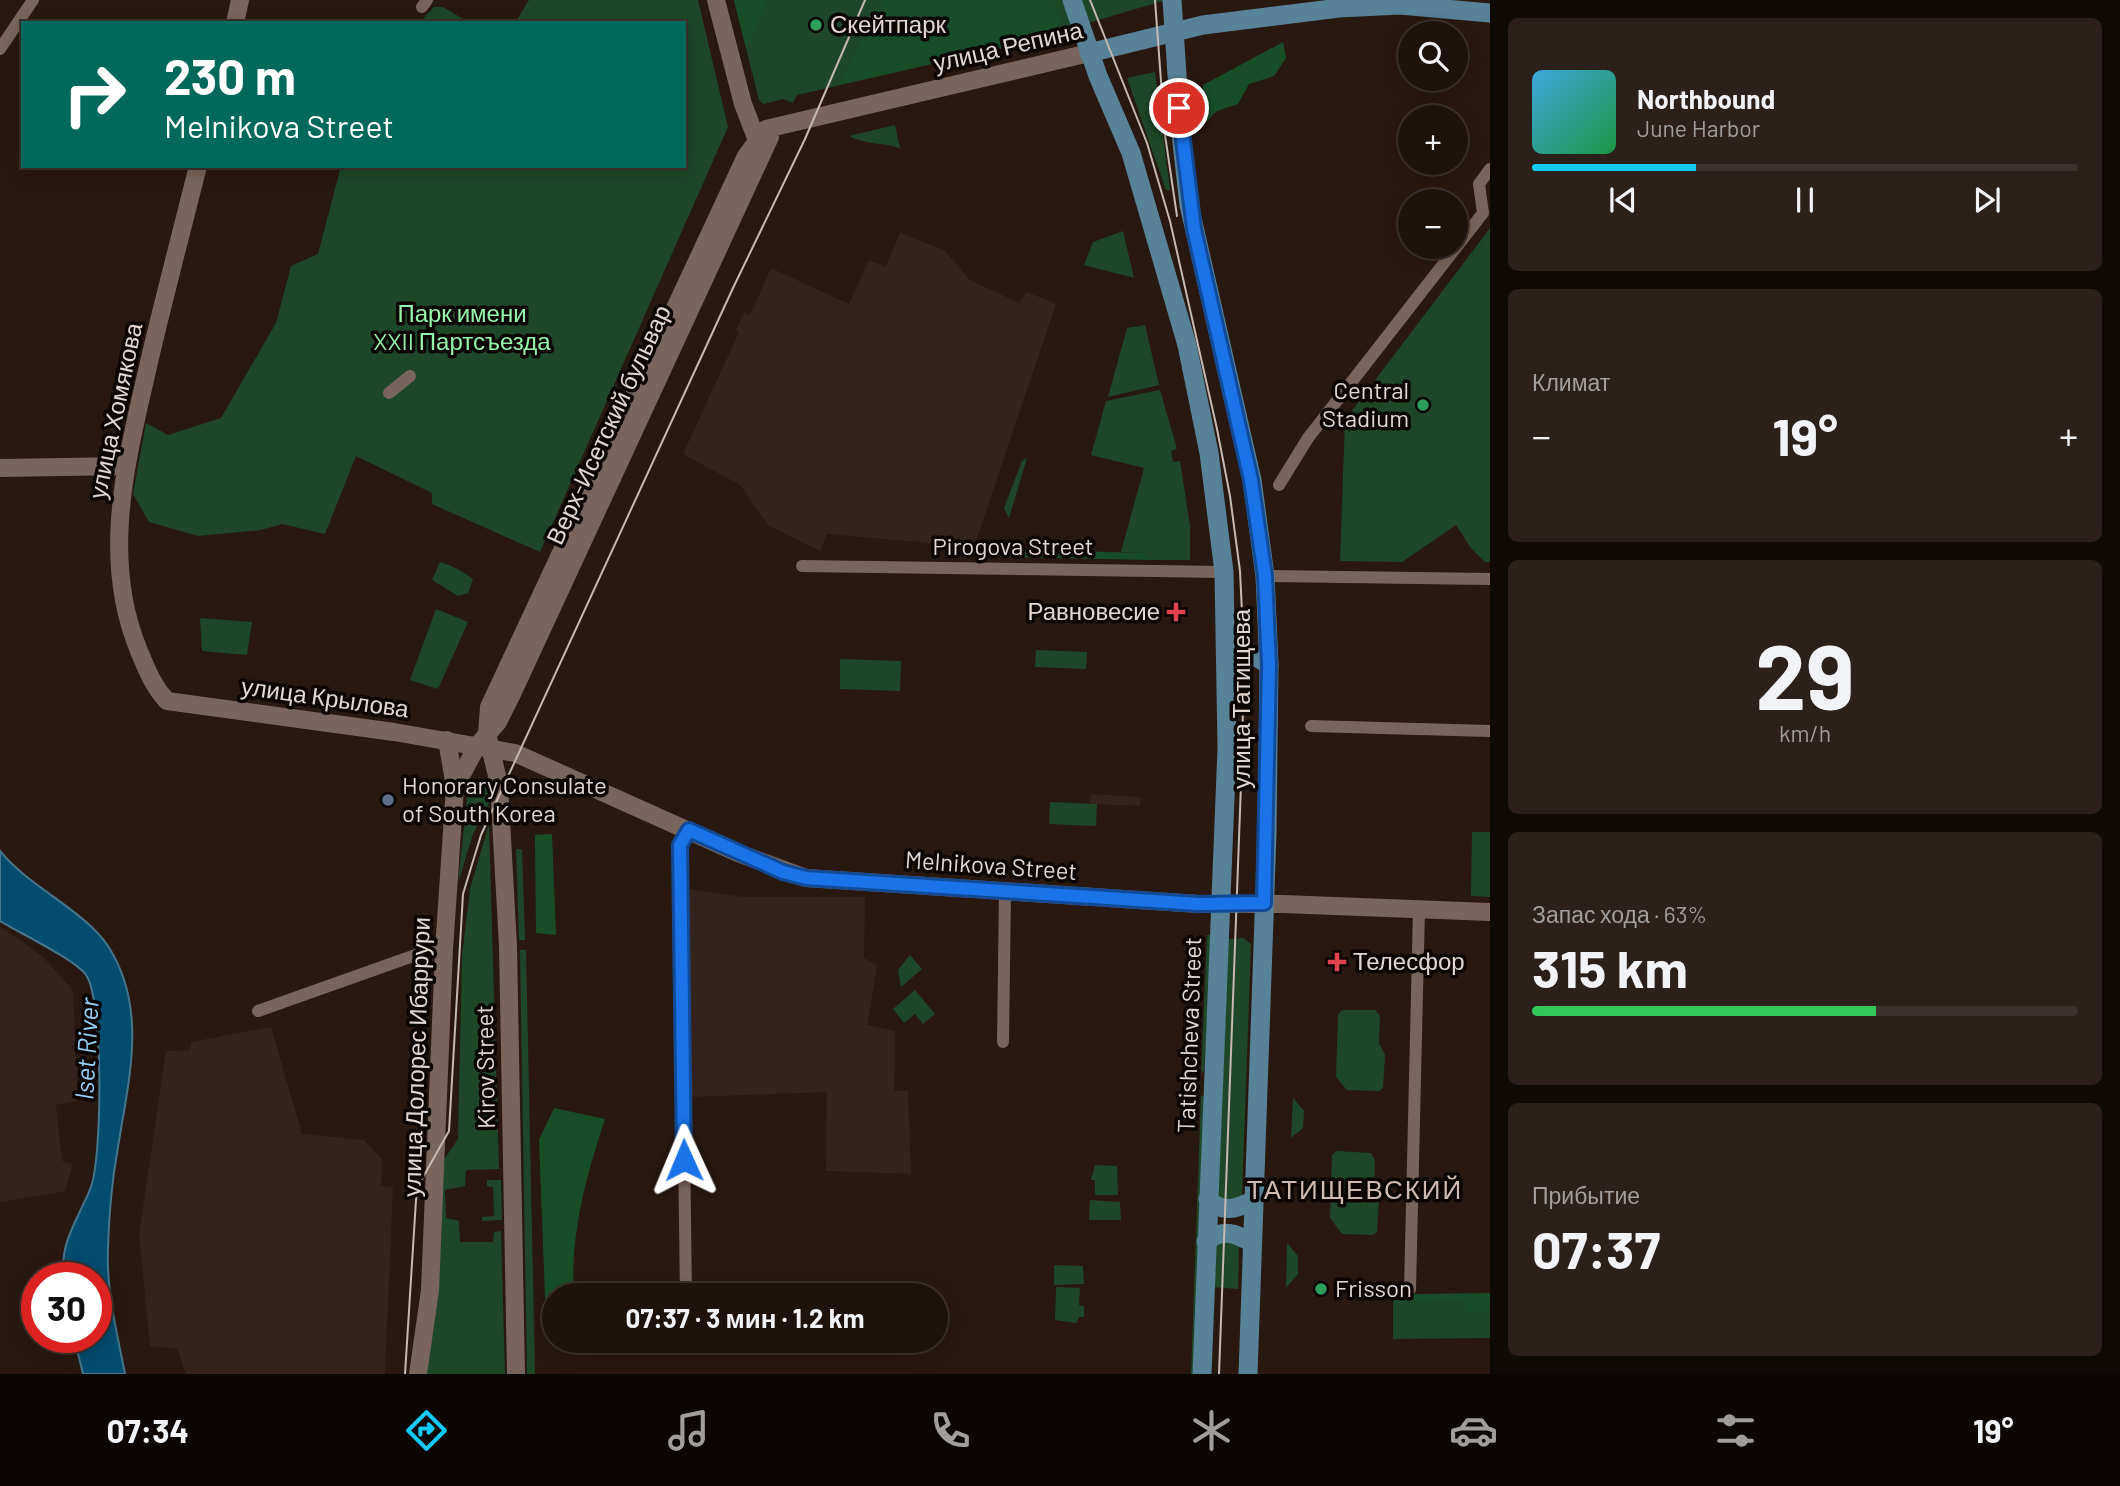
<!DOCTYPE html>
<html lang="ru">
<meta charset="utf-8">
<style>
body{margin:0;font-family:Barlow,sans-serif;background:#2b201a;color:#f1f3f6;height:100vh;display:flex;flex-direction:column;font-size:26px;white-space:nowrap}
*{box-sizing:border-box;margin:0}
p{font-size:23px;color:#a19e9d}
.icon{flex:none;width:38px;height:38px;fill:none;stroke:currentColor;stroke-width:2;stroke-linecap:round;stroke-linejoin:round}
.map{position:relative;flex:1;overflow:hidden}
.drawer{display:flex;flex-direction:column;gap:18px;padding:18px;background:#100a07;width:630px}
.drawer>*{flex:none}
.top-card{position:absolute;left:21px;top:21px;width:665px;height:147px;border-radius:0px;box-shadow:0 4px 18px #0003,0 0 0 2px #3c322d;background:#00695c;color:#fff;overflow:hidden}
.buttons{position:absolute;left:1398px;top:21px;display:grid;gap:14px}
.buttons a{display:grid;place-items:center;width:70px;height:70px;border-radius:50%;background:#1e120c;box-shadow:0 4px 18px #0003,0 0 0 2px #3c322d;font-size:35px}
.speed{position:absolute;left:21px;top:1262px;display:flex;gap:14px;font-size:35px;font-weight:700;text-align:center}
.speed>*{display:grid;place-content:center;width:91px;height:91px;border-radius:50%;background:#1e120c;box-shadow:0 4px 18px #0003,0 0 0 2px #3c322d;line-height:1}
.speed .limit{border:10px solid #d22;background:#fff;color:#111}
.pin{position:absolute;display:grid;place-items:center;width:60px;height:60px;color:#fff;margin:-30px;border:4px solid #fff;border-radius:50%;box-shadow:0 2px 7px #0007}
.me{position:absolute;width:77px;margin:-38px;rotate:359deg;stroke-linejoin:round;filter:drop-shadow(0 0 5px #0008)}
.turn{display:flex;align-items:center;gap:24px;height:147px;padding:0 28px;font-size:32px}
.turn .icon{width:91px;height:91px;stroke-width:2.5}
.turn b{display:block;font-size:49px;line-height:60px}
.big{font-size:52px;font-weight:700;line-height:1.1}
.drawer .widget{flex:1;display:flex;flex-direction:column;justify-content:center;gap:10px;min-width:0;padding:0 24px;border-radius:10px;background:#2b201a}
.drawer .dial{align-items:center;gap:0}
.dial b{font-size:91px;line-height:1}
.song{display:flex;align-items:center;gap:21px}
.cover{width:84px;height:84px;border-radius:10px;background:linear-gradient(135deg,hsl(200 70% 55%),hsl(140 70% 35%))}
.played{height:7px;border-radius:4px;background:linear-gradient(90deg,#12cafb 30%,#3c322d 30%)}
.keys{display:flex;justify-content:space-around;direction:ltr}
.heat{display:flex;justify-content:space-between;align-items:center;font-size:38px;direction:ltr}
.charge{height:10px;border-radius:5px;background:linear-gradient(90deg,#34c759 63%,#3c322d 0)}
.trip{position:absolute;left:542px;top:1283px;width:406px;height:70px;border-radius:35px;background:#1e120c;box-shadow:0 4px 18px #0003,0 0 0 2px #3c322d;font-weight:700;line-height:70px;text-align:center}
.tabs{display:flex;height:112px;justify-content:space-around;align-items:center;background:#0c0705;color:#a19e9d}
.tabs .icon{width:49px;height:49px}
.tabs .active{color:#12cafb}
.tabs b{font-size:32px;color:#f1f3f6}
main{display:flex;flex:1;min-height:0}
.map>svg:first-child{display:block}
</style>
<main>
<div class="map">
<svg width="1490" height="1374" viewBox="0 0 1490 1374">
<rect width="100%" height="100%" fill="#281810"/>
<g fill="#34221c">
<path d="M900 232 945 251 970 280 1019 303 1027 292 1056 304 974 547 827 534 820 551 768 525 740 485 683 454 739 332 736 330 744 312 750 315 771 268 849 304 869 260 886 267Z"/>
<path d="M1091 794 1141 797 1140 806 1090 804Z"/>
<path d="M688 889 744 897H865L864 958 877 965 867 1025 895 1031 894 1091H908L911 1174 826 1171 827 1092 691 1097Z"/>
<path d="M0 926 43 957 73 990 78 1101 56 1105 62 1161 73 1163 65 1191 0 1202Z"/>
<path d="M271 1027 302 1134 364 1140 382 1159 381 1186 393 1187 385 1374H186L177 1349 150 1346 139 1234 166 1051 190 1050 191 1042Z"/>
</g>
<g fill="#1e4728">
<path d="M529 0H698L728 127 540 552 432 504V493L356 456 325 534 282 524 261 530 198 536 149 522 133 494 146 423 168 435 221 418 276 323 291 266 318 254 341 166H684V23H515Z"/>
<path d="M734 0H1166L1058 32 1051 37 797 95 793 103 783 99 763 104 759 100Z"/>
<path d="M434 7H443L470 23H419Z"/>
<path d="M1155 72 1170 190H1166L1127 78Z"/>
<path d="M895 125 900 148C881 142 866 145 849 136Z"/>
<path d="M1490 228V562H1485L1471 548 1456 525 1402 562 1340 561 1345 420Z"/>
<path d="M1123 231 1134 278 1084 265 1093 242Z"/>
<path d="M1145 325 1159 385 1108 397 1127 328Z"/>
<path d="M1160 390 1177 449 1171 451 1173 462 1180 461 1190 526V560H1150L1145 553 1121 552 1144 468 1091 455 1106 401Z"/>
<path d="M1027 458 1009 518 1004 508 1022 461Z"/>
<path d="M440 562C455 567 460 570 473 579L468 593 458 596 432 580Z"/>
<path d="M436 609 468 622 438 689 410 680Z"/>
<path d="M200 618 252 622 247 655 202 651Z"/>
<path d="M1036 650 1087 652 1086 669 1035 667Z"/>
<path d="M840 659 901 661 900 691 840 689Z"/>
<path d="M469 781 490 786V802L473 834 458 883Z"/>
<path d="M1050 802 1097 804 1096 826 1049 824Z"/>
<path d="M489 824 499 1169 466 1170 465 1186 445 1190 446 1218 459 1221 460 1242H493L494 1232 501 1231 505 1374H426L441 1164 458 1139 462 956 470 889Z"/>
<path d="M1472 832H1490V897L1471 896Z"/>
<path d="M516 849H522L525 940H519Z"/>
<path d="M1207 935H1212L1204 1070 1201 1074Z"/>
<path d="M1243 938 1251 944 1242 1197 1218 1202 1228 939Z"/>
<path d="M520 950H526L535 1374H527Z"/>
<path d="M910 955 922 969 901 987 898 970Z"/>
<path d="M915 990 935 1014 923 1024 915 1014 904 1023 893 1009Z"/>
<path d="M1342 1010H1375L1380 1016 1379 1043 1385 1055 1383 1088 1379 1091 1347 1090 1336 1077 1338 1015Z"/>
<path d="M1201 1095 1204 1097 1194 1374H1191Z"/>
<path d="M1293 1098 1304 1111 1303 1128 1291 1138Z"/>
<path d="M1336 1151 1371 1153 1375 1160 1374 1187 1379 1197 1377 1232 1373 1235 1342 1234 1330 1218 1332 1155Z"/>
<path d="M1095 1165 1117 1166 1118 1195H1095V1180H1091Z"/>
<path d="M487 1180H501L502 1220 482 1221V1217L494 1216 493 1187 487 1186Z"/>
<path d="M1090 1200 1120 1202 1121 1220H1089Z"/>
<path d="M1234 1238 1239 1247 1238 1289 1212 1287 1213 1244Z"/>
<path d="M1287 1243 1298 1256V1274L1286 1288Z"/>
<path d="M1054 1265 1083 1266 1084 1284 1054 1285Z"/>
<path d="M1056 1287 1080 1288 1079 1305 1084 1306V1317H1079L1076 1323 1055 1320Z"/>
<path d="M1490 1293V1338L1393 1339V1300H1407L1408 1294Z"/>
</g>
<g fill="#174e28">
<path d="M734 0H768L746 48Z"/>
<path d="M883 0H1054L1059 20 1058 32 1051 37 840 84Z"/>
<path d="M1283 42 1286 58 1274 76 1249 84 1238 104 1217 111 1201 127 1203 85Z"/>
<path d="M999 549 1145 553 1150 560 1001 557 997 554Z"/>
<path d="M552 834 556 935 536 933 535 835Z"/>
<path d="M554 1108 605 1119C586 1177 570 1234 574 1295H555V1322H546L539 1140Z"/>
<path d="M1490 1294 1488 1312 1466 1313 1465 1300 1409 1301V1295Z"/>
</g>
<path fill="#024c6f" stroke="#45768c" stroke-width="2" d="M0 851C29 887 84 910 108 946 148 1008 129 1078 118 1147 112 1180 109 1214 108 1248 106 1291 117 1332 125 1374H83L74 1337H96V1278L64 1277C59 1242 79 1218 91 1187 102 1157 104 1000 86 975 76 960 18 932 0 921Z"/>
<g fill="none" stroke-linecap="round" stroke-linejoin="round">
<g stroke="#79655b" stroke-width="12">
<path d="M422 7 427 0"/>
<path d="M0 49 33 0"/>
<path d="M389 393 410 376"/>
<path d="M1279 485 1308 438 1483 213 1479 184 1490 169"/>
<path d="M802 566 1224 572"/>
<path d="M1265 576 1490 579"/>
<path d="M1311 726 1490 731"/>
<path d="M258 1011 427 951 444 950"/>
<path d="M1003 1042 1005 891"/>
<path d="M1410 1289 1419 909"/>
<path d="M686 1295 680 845 689 830"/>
</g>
<g stroke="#79655b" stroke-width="18">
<path d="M716 0 743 104 760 148"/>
<path d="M235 23 240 0"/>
<path d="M198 166C182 230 165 294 150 358 128 455 99 555 139 651 147 670 153 686 167 701L394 732 515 753 738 853 806 878 1199 904H1283L1490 912"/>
<path d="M0 468 126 466"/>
<path d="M447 740 455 787"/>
<path d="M418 1374 430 1290 444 950 455 787 477 746 498 722 512 694 770 137"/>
<path d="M516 1374 508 946 499 784 487 734 489 707 746 156 766 129 1089 53"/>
</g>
<g stroke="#578298" stroke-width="19">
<path d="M1072 0 1098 76 1131 153 1187 345 1209 453 1224 572 1227 748 1202 1374"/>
<path d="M1172 0 1181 134 1189 205 1252 480 1265 576 1269 665 1267 833 1248 1374"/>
<path d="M1089 53 1203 25 1339 8 1400 5 1490 13"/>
<path d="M1228 661 1252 654 1269 665"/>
<path d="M1208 1199C1222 1214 1237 1209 1254 1200"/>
<path d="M1206 1242C1222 1228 1236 1233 1252 1243"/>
</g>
<g stroke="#c5b9b3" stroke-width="2">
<path d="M1090 0 1147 143 1170 221 1217 429 1230 496 1240 571 1244 654 1242 758 1219 1374"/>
<path d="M1155 0 1165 135 1177 216"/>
<path d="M405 1374 416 1200 418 1186 449 1131 463 894 481 835 733 288 805 139 865 0"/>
</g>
</g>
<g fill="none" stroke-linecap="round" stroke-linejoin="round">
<g stroke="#114b97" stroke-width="18">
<path id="route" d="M684 1160 680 845 689 830 783 872 806 878 1199 904 1264 903 1269 665 1265 576 1251 480 1194 229 1179 108"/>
</g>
<use href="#route" stroke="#1a73e8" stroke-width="12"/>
</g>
<g fill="#2e9e5b" stroke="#0b0503" stroke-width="2.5">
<circle cx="816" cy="25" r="7"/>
<circle cx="1423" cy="405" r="7"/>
<circle cx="1321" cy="1289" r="7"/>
</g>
<g fill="#e0444e" stroke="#0b0503" stroke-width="2.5">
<path d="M1172.5 601.5h7v7h7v7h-7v7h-7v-7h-7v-7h7z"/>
<path d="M1333.5 951.5h7v7h7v7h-7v7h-7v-7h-7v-7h7z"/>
</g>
<circle fill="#5c6f8a" stroke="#0b0503" stroke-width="2.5" cx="388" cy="800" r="7"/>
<g text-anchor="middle" stroke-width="7" stroke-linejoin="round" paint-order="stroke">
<g font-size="24" fill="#e2d7d1" stroke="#0b0503" text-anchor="start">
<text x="830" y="33">Скейтпарк</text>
<text x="1409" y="399" text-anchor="end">Central<tspan x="1409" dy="28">Stadium</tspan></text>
<text x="1160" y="620" text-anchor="end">Равновесие</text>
<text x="402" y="794">Honorary Consulate<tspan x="402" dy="28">of South Korea</tspan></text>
<text x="1353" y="970">Телесфор</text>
<text x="1335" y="1297">Frisson</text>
</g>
<g font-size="24" fill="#e2d7d1" stroke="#0b0503">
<text transform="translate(1008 47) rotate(-13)" y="8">улица Репина</text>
<text transform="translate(116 411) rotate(-78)" y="8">улица Хомякова</text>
<text transform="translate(609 425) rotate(-65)" y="8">Верх-Исетский бульвар</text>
<text x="1013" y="555">Pirogova Street</text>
<text transform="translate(325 698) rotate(8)" y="8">улица Крылова</text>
<text transform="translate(1242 699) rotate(-90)" y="8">улица Татищева</text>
<text transform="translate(991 866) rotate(4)" y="8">Melnikova Street</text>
<text transform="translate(1190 1035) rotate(-88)" y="8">Tatishcheva Street</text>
<text transform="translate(417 1057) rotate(-88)" y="8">улица Долорес Ибаррури</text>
<text transform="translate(486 1067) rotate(-91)" y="8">Kirov Street</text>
</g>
<g font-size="24" fill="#95f5aa" stroke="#0b0503">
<text x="462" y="322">Парк имени<tspan x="462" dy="28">XXII Партсъезда</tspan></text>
</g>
<g font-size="26" font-style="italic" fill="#94d0f7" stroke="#0b0503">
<text transform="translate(87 1049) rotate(-87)" y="9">Iset River</text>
</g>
<g font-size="26" letter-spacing="2" fill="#d1bab0" stroke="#0b0503">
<text x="1355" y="1199">ТАТИЩЕВСКИЙ</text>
</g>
</g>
</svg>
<div class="buttons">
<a><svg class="icon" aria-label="search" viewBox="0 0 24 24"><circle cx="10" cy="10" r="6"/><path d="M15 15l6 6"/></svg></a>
<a>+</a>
<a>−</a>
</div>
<div class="speed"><div class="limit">30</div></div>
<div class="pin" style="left:1179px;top:108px;background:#d93025"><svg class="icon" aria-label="arrive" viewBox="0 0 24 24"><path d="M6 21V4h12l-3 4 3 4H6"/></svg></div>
<svg class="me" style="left:684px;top:1160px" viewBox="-20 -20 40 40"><path d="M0-17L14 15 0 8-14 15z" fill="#1a73e8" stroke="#fff" stroke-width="4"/></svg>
<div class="trip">07:37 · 3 мин · 1.2 km</div>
<div class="top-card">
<div class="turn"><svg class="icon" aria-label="right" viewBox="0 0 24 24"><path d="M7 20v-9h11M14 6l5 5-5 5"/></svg><div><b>230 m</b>Melnikova Street</div></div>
</div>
</div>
<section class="drawer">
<div class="widget">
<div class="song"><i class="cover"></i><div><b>Northbound</b><p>June Harbor</p></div></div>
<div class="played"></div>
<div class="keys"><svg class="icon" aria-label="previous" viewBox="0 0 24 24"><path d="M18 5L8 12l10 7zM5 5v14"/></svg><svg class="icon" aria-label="pause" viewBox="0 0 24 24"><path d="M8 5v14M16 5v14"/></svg><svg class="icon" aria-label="next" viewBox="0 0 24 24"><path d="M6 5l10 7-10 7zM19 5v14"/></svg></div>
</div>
<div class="widget"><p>Климат</p>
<div class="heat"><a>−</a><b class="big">19°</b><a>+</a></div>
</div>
<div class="widget dial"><b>29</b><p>km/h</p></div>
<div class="widget"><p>Запас хода · 63%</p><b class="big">315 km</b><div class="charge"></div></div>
<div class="widget"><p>Прибытие</p><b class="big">07:37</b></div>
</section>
</main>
<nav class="tabs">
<b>07:34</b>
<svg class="icon active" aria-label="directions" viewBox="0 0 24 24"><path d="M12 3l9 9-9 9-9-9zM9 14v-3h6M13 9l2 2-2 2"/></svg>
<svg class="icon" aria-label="music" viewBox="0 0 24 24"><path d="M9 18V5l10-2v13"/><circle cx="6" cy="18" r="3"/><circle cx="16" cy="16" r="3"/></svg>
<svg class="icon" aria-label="phone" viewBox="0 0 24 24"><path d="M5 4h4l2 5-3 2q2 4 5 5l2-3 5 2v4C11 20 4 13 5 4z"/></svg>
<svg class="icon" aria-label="climate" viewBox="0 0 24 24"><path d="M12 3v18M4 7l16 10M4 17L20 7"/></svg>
<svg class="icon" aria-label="car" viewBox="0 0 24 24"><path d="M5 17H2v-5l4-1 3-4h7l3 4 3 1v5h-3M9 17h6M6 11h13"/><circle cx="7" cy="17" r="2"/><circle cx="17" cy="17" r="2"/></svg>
<svg class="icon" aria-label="filters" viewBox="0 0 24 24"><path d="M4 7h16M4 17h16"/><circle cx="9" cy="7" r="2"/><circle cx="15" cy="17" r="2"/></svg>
<b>19°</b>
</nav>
